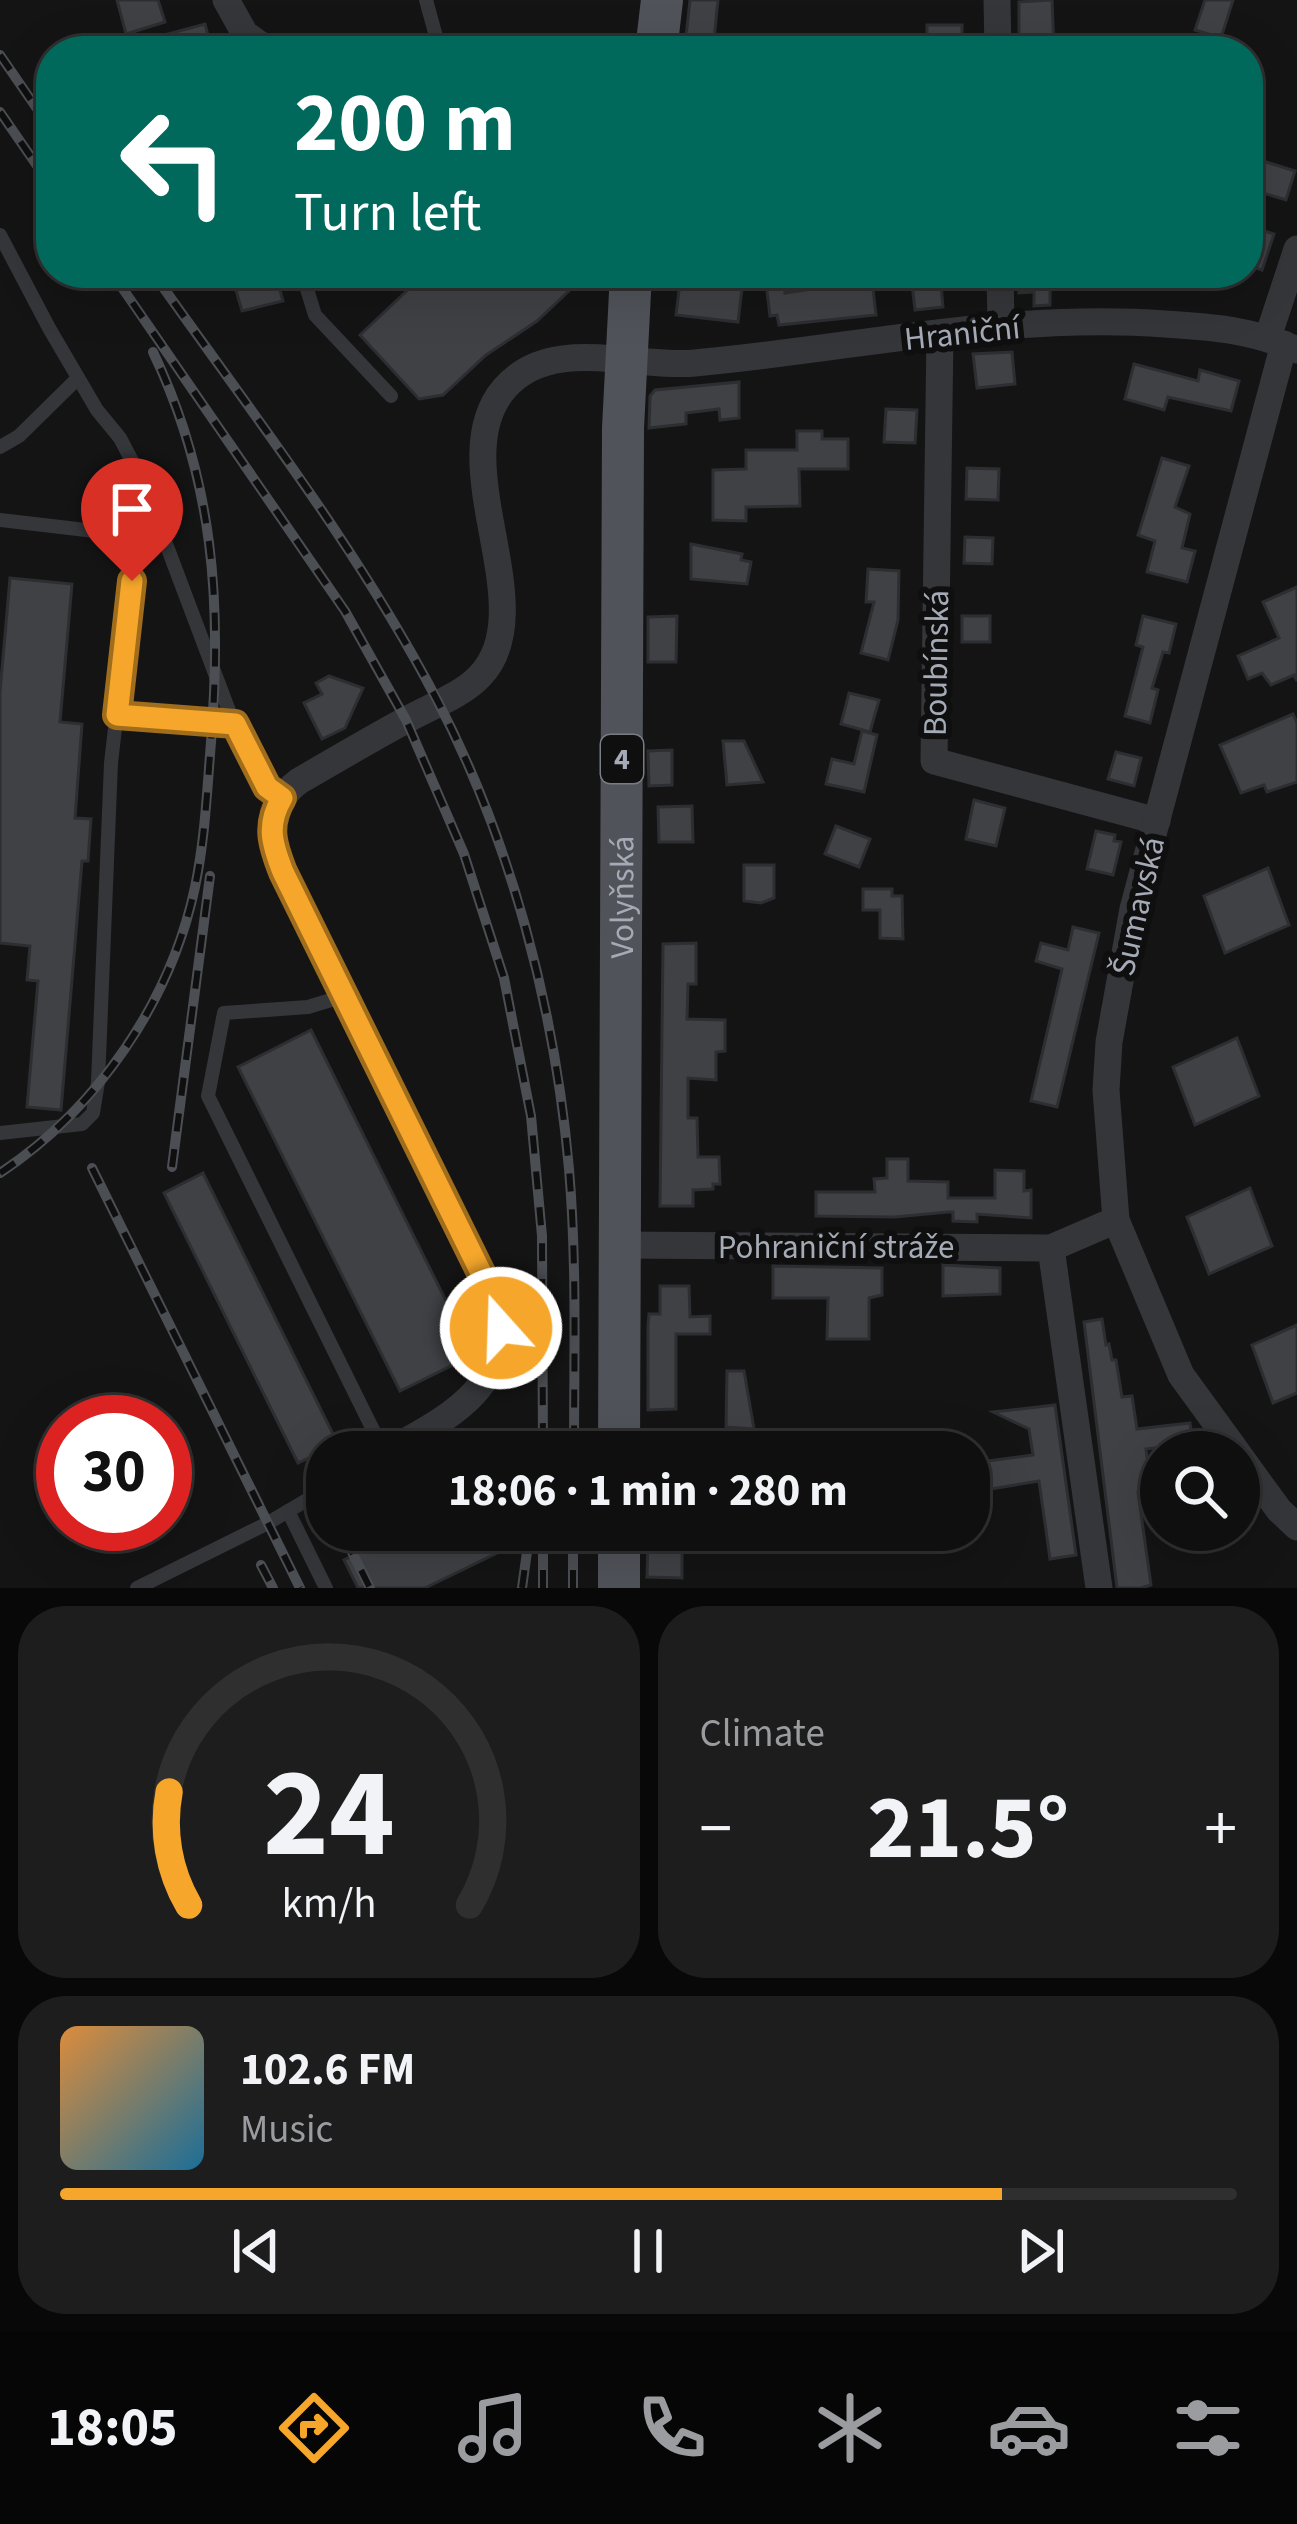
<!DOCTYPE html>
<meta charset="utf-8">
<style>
body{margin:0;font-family:"Source Sans 3",sans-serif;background:#1d1d1e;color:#f1f3f6;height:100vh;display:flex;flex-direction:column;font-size:45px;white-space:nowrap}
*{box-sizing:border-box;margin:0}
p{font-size:39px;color:#9b9c9f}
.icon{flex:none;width:66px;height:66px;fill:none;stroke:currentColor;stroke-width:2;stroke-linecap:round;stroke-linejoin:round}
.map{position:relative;height:1588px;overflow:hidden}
.drawer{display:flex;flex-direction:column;gap:18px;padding:18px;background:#080809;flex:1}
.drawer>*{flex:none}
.banner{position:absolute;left:36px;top:36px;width:1227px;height:252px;border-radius:48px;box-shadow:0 12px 48px #0002,0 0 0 3px #2f2f30;background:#00695c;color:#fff;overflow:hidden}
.fabs{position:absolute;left:1140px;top:1431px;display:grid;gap:24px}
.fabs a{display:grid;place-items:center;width:120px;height:120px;border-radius:50%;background:#0f0f10;box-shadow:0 12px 48px #0002,0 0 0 3px #2f2f30;font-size:60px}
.speed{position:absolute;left:36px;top:1395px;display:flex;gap:24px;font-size:60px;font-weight:700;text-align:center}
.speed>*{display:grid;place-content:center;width:156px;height:156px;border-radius:50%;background:#0f0f10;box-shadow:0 12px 48px #0002,0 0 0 3px #2f2f30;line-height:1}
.speed .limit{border:18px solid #d22;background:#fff;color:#111}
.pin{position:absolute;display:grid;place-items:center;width:102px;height:102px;color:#fff;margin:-123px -51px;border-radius:50% 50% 50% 0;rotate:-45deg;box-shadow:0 0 12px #0007}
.pin .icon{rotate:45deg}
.me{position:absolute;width:132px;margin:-66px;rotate:340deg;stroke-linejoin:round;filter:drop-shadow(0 0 9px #0008)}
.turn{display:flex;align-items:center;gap:42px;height:252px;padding:0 60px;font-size:54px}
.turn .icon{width:156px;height:156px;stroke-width:2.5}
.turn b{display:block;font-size:84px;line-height:102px}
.big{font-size:90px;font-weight:700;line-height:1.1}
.drawer .card{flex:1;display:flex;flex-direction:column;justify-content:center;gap:18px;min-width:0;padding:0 42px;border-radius:48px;background:#1d1d1e}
.drawer .dial{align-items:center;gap:0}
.dial svg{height:312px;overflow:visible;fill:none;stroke:#2f2f30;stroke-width:7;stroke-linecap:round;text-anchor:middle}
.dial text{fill:#f1f3f6;stroke:none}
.song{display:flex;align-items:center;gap:36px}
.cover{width:144px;height:144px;border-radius:18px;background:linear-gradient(135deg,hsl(30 70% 55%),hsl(200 70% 35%))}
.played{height:12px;border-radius:6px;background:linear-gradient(90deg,#f6a72b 80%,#2f2f30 80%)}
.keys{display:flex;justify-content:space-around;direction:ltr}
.heat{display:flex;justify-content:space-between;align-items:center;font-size:66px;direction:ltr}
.drawer .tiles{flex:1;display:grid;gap:18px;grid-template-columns:1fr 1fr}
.card:last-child{grid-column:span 2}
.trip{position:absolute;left:306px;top:1431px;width:684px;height:120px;border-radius:48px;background:#0f0f10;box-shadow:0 12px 48px #0002,0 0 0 3px #2f2f30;font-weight:700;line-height:120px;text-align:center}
.dock{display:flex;height:192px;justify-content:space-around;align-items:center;background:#060606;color:#9b9c9f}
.dock .icon{width:84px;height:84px}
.dock .active{color:#f6a72b}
.dock b{font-size:54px;color:#f1f3f6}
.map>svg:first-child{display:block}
</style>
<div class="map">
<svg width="1297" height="1588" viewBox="0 0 1297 1588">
<rect width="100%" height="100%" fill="#141415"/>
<g fill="#3f4145" stroke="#2d2e31" stroke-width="3">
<path d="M117 0H158L165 22 126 34Z"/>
<path d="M690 0H718L714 39 686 36Z"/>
<path d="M1052 0 1054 49 1026 46V40H1019V2Z"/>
<path d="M1205 0H1233L1221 38 1195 30Z"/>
<path d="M205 24 212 51H169L164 35Z"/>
<rect x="927" y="25" width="35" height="26"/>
<path d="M1263 161 1295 171 1286 200 1253 190Z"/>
<path d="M1248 226 1274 234 1262 270 1248 265Z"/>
<path d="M231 273H275L283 301 242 311Z"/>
<path d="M406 273H588L537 321 486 355 443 395 419 399 360 335 415 283Z"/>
<path d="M940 273 943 307 915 310 911 276Z"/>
<path d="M1019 273H1050V305L1034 306V292L1019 293Z"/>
<path d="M872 280 876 315 779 325 777 315 770 316 766 283 784 281 785 293Z"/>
<path d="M680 282 742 289 738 322 676 315Z"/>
<path d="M1012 352 1015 384 977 388 973 354Z"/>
<path d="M1134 364 1198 381 1200 370 1239 381 1231 411 1168 397 1164 410 1125 399Z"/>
<path d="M739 382V418L720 420 719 409 686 413V424L649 428 650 396 655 390Z"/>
<path d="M886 409 917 410 915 443 884 442Z"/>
<path d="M797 431H822V439H848V469H799L800 506 746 507V521L713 520V470L746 469V450H797Z"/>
<path d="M1162 458 1189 466 1175 507 1190 514 1182 548 1195 551 1187 582 1147 572 1155 541 1138 535Z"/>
<path d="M967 468 999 469 998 500 966 499Z"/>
<path d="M965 537 993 538 992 564 964 563Z"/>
<path d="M691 544 742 554 741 560 751 562 747 584 691 579Z"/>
<path d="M868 569 899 571 898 620 888 660 861 653 874 602H866Z"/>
<path d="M10 578 72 584 60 722 82 724 75 818 91 819 88 861H82L61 1110 27 1107 38 981 27 980 30 946 0 943V692Z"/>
<path d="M1297 587V681L1294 675 1271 685 1262 673 1248 679 1238 656 1279 638 1263 602Z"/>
<path d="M677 616 676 662H648V617Z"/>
<rect x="962" y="616" width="28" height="26"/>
<path d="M1143 616 1176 624 1169 653 1163 652 1152 688 1158 690 1150 723 1125 716 1143 647 1136 645Z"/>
<path d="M329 676 363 688 345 728 322 739 304 703 322 694 316 683Z"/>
<path d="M849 693 879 700 870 732 841 724Z"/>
<path d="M1293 714 1297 723V782L1267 792 1264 785 1241 793 1220 745Z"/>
<path d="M862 731 877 735 864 792 826 784 832 759 854 764Z"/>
<path d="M723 741H744L763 782 727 785Z"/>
<path d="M672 750V785L649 786 648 751Z"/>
<path d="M1116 752 1141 758 1134 786 1108 779Z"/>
<path d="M974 800 1005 808 996 846 966 839Z"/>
<path d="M692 806 693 842H659L658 807Z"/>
<path d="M836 826 870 839 859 867 825 854Z"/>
<path d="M1096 831 1115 835 1114 841 1121 842 1113 875 1087 869Z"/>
<path d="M744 865H774V898L761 903 744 901Z"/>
<path d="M1268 868 1289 925 1225 953 1204 896Z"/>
<path d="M863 889H892V896H902L903 939 880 938V910H863Z"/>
<path d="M1073 927 1099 933 1057 1107 1031 1101 1062 969 1036 961 1041 943 1068 950Z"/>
<path d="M696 943V984H688L687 1019 725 1020V1051L716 1052V1080L688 1078V1118H697L698 1157H719L720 1184H713V1189L693 1190V1206H660L663 944Z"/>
<path d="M311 1030 473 1355 400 1391 238 1067Z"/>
<path d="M1237 1038 1259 1096 1195 1125 1173 1067Z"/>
<path d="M887 1159H908V1181L948 1182V1198H995V1170L1024 1171V1191L1031 1190V1218L977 1214V1222L953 1221V1212H948L895 1217 816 1216V1192H875L874 1179 887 1178Z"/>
<path d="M203 1173 338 1444 298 1463 164 1193Z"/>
<path d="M1250 1188 1272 1246 1209 1274 1187 1217Z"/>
<path d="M943 1265 1000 1268V1294L943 1296Z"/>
<path d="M773 1266 882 1268V1295L869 1298V1339H827L828 1298H773Z"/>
<path d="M660 1286H689L690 1317 710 1316V1334H676V1409L648 1410V1325L649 1314H660Z"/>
<path d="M1102 1319 1106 1345 1109 1344 1112 1360H1116L1122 1397 1132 1396 1137 1429 1190 1423 1193 1443 1146 1449 1151 1491 1138 1492 1151 1585 1141 1588H1117L1084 1322Z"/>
<path d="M1297 1325V1393L1273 1403 1252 1345Z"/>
<path d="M727 1371H744L754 1429 726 1427Z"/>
<path d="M1055 1405 1076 1555 1050 1559 1039 1481 991 1489 987 1461 1033 1455 1029 1429 993 1412Z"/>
<path d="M360 1530H488L499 1552 425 1588H358L344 1560 369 1547Z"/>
<path d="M648 1538 682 1539V1578L647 1577Z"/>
</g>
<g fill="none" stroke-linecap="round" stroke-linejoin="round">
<g stroke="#34363a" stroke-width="14">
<path d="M426 0 440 51"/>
<path d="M0 235 49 328 97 410 120 438 142 480 234 724 267 787 282 798"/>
<path d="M302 273 315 315 391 396"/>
<path d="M0 447 19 436 78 378"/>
<path d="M0 520 103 532 124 553 132 581 111 763 98 1082 93 1113 82 1124 0 1133"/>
<path d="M117 715 234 724"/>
<path d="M344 996 308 1007 224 1013 208 1096 384 1452"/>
<path d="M288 1511 326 1588"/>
<path d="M137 1588 268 1523 327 1488"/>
</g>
<g stroke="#34363a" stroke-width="27">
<path d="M226 0 245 34 269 51"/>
<path d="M997 0 998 51"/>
<path d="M1000 273 1001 326"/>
<path d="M940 333 934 761 1157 821"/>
<path d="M1268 337 1297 249"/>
<path d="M621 1245 1051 1248 1116 1220"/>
<path d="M1051 1248 1099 1588"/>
<path d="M387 1452C449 1417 512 1388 497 1305L283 872C269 837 266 806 299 781 336 760 372 738 410 718 432 706 462 695 480 676 545 608 441 463 504 389 550 334 636 369 695 363 851 349 1008 312 1165 324 1213 327 1253 330 1297 350"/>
<path d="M1237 1452 1181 1375 1116 1220 1106 1090 1109 1042 1133 909 1284 344"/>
<path d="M1239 1455 1279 1510 1297 1527"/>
</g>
<g stroke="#505359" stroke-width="42">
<path d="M656 51 662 0"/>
<path id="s1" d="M619 1452 623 428 631 273"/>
<path d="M619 1588V1530"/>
</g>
<g stroke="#4b4e53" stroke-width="10">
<g id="rail">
<path d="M0 55 51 129"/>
<path d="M0 112 51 186"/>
<path d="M112 273 345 611 406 720 464 854 504 978 531 1116 542 1236 543 1452"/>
<path d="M153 273C251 412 357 547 436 698 511 841 555 1009 569 1169 577 1263 574 1358 574 1452"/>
<path d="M172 1167 210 876"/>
<path d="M92 1168 300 1588"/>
<path d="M0 1173C97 1109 171 1001 195 887 205 839 207 791 211 742 222 603 214 480 153 352"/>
<path d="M345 1538 370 1588"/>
<path d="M261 1565 273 1588"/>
<path d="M522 1588 530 1530"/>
<path d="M543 1588V1536"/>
<path d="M573 1588V1530"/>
</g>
</g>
<use href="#rail" stroke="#0f0f10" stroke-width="6" stroke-dasharray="18" stroke-linecap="butt"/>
</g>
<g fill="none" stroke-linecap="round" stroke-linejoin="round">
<g stroke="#a06d1c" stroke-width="30">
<path id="route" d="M132 581 117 715 235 724 267 787 282 798C266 825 272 844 283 872L497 1305 501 1328"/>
</g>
<use href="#route" stroke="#f6a72b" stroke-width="21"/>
</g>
<g text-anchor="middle" stroke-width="12" stroke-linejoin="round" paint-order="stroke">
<rect fill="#0f0f10" stroke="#787c84" stroke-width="3" x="601" y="735" width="42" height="48" rx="9"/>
<g font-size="30" font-weight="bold" fill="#a5abb6">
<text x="622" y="769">4</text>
</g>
<g font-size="33" fill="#a5abb6" stroke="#0f0f10">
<text transform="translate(962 332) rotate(-6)" y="12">Hraniční</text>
<text transform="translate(935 663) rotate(-89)" y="12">Boubínská</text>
<text dy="12" stroke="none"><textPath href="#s1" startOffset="555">Volyňská</textPath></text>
<text transform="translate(1137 906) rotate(-77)" y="12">Šumavská</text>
<text x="836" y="1258">Pohraniční stráže</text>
</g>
</g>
</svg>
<div class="fabs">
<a><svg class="icon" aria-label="search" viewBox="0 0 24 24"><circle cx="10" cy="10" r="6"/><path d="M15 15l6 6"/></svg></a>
</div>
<div class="speed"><div class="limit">30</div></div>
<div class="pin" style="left:132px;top:581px;background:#d93025"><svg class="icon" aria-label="arrive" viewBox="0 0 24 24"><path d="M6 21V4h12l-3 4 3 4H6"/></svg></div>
<svg class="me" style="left:501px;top:1328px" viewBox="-20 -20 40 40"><circle r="17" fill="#f6a72b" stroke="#fff" stroke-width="3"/><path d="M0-11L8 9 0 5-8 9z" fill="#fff"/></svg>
<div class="trip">18:06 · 1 min · 280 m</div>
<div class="banner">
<div class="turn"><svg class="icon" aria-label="left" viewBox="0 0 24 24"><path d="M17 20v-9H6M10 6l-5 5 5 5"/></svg><div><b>200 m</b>Turn left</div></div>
</div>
</div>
<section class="drawer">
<div class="tiles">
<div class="card dial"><svg viewBox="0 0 100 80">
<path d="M14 69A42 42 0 1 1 86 69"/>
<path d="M14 69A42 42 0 0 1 9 40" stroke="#f6a72b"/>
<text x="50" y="56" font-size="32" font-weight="700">24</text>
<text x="50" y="72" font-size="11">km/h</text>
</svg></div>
<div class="card"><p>Climate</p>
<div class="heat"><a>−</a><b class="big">21.5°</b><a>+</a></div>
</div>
<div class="card">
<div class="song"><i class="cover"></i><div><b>102.6 FM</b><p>Music</p></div></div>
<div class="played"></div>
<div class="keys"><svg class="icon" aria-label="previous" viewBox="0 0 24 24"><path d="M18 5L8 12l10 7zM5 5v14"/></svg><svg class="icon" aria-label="pause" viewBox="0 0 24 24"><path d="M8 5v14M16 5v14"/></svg><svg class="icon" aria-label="next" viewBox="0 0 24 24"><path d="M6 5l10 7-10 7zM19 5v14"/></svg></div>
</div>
</div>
</section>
<nav class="dock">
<b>18:05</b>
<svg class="icon active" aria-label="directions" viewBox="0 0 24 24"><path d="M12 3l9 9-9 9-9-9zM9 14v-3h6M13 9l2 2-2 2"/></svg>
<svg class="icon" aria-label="music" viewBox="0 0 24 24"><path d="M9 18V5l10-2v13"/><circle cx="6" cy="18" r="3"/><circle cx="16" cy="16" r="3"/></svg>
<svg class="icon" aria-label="phone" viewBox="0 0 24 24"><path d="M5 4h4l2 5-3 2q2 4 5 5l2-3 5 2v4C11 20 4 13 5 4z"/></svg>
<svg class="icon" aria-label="climate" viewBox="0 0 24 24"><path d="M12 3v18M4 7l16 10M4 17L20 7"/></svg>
<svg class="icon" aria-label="car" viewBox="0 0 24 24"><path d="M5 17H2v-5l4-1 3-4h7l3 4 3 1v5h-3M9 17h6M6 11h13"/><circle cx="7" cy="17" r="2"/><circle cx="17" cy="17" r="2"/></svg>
<svg class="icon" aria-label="filters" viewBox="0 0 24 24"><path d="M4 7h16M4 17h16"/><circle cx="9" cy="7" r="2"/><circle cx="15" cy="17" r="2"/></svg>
</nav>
